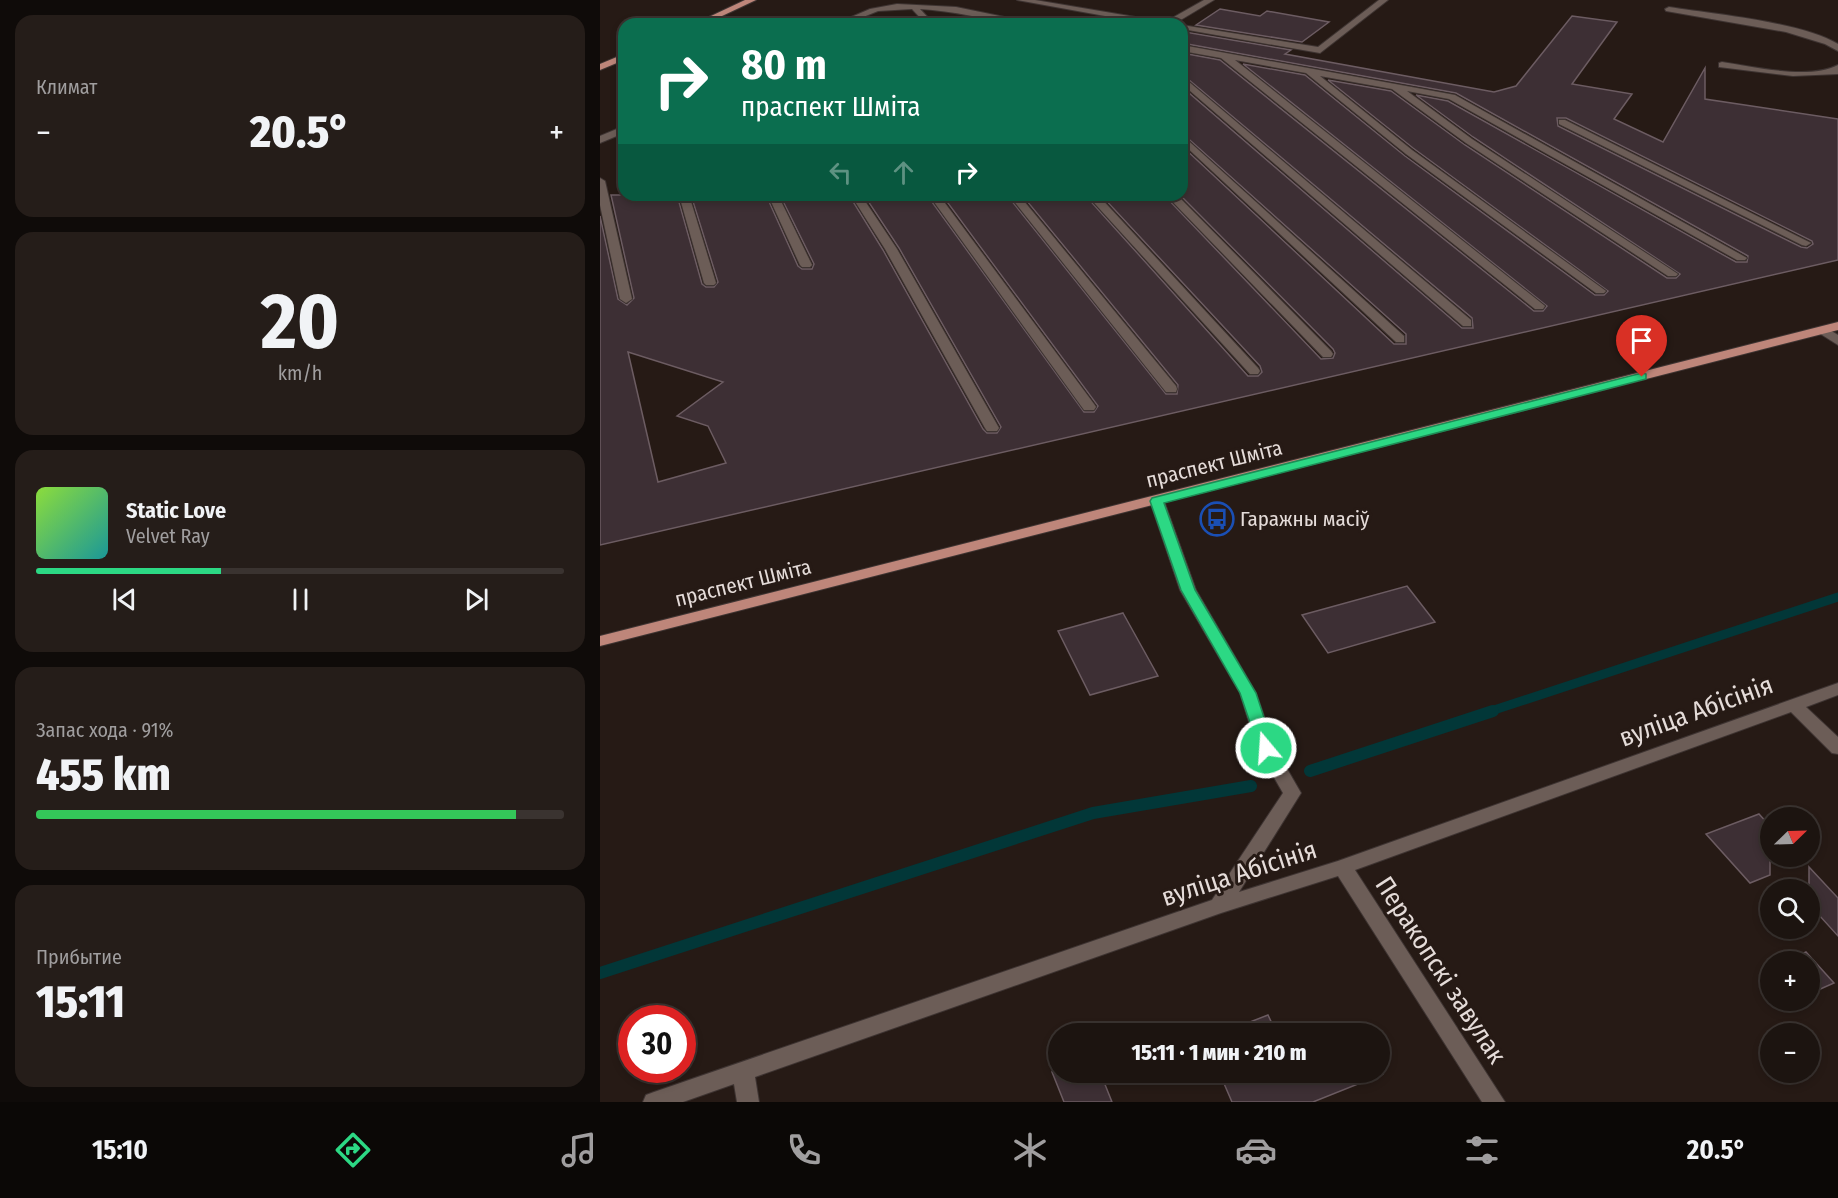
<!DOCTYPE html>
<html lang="ru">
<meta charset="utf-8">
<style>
body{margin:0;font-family:"Fira Sans Condensed",sans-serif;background:#251d19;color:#f1f3f6;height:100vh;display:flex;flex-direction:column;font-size:22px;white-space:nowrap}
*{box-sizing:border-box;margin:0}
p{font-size:20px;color:#a09e9f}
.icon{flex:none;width:33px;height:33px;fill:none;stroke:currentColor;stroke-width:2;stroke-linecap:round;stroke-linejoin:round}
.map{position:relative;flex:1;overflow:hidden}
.drawer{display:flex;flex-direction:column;gap:15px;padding:15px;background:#0f0b09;width:600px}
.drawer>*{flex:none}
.top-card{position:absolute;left:18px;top:18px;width:570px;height:183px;border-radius:18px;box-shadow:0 3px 9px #0003,0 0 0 2px #3a3330;background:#0b6e4f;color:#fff;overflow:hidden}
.needle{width:39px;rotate:67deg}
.controls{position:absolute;left:1160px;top:807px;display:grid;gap:12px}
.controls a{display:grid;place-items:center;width:60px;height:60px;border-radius:50%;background:#1c1410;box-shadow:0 3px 9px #0003,0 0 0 2px #3a3330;font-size:30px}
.speed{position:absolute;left:18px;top:1005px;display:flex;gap:12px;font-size:30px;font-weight:700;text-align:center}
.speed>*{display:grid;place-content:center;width:78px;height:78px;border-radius:50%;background:#1c1410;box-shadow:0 3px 9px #0003,0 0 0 2px #3a3330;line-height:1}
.speed .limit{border:9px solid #d22;background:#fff;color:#111}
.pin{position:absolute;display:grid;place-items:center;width:51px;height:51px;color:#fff;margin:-62px -26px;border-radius:50% 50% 50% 0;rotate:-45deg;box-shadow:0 0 6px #0007}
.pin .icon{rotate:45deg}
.me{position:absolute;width:66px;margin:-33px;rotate:342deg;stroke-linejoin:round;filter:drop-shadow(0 0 4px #0008)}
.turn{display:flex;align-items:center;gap:21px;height:126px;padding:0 24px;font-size:27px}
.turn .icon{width:78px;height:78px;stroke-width:2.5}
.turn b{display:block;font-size:42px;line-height:51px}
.lanes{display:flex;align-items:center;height:57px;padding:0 24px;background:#0003;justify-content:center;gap:30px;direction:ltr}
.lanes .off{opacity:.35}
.big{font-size:45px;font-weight:800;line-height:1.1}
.drawer .card{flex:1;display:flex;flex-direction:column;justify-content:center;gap:9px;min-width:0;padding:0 21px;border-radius:18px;background:#251d19}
.drawer .dial{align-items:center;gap:0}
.dial b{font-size:78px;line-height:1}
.song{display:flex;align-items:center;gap:18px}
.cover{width:72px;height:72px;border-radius:9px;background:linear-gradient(135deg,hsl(90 70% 55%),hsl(180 70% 35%))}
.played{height:6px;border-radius:3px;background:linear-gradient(90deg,#2cd884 35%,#3a3330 35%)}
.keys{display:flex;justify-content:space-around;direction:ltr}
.heat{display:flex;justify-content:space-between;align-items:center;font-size:33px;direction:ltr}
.charge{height:9px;border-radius:4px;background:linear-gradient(90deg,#34c759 91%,#3a3330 0)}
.trip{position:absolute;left:448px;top:1023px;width:342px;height:60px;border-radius:30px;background:#1c1410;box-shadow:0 3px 9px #0003,0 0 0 2px #3a3330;font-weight:800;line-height:60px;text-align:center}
.tab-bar{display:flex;height:96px;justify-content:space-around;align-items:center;background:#0b0806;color:#a09e9f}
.tab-bar .icon{width:42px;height:42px}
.tab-bar .current{color:#2cd884}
.tab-bar b{font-size:27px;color:#f1f3f6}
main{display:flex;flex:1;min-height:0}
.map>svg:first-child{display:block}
</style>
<main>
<section class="drawer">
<div class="card"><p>Климат</p>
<div class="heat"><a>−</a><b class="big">20.5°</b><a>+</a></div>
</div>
<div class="card dial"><b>20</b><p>km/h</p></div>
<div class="card">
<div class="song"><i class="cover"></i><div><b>Static Love</b><p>Velvet Ray</p></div></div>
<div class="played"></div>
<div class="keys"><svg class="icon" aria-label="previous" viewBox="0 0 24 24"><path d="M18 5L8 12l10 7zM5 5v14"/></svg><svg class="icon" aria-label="pause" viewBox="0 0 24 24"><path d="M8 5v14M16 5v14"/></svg><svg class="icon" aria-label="next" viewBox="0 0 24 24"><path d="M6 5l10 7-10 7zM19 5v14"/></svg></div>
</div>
<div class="card"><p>Запас хода · 91%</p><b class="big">455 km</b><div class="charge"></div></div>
<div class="card"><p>Прибытие</p><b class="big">15:11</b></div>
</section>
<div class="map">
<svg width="1238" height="1102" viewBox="0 0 1238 1102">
<rect width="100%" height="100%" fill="#261a15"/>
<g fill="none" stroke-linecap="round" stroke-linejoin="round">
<path stroke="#023738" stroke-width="9" d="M888 712 1238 597"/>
<g stroke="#023738" stroke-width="12">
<path d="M710 771 893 711"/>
<path d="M0 973 493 813 651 786"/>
</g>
</g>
<g fill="#3d2f34" stroke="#6c5c62" stroke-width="1.5" fill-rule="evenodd">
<path d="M620 9 660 16 667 11 729 22 702 42 596 25Z"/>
<path d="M972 16 1017 22 972 84 1032 94 1014 119 1063 142 1105 68V99L1238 119V260L0 545V216L18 299 27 305 34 298 11 195H77L102 284 106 287H114L118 282 91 195H166L198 266 202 269H212L214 264 180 195H249L283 250 383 429 387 433H397L401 427 299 248 264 195H327L484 412H494L498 406 342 195H407L566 394H577L578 385 422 195H485L648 376H658L662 372 660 366 501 195H564L721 359 733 358 735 353 733 349 580 195H582V146L794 344H806V334L582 133V87L862 328H873L872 318 582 74V53L620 60 934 311H943L947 306 643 64 705 75 805 156 995 295H1004L1008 291 813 148 728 80 791 91 865 145 1067 278H1076L1080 274 873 137 816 95 848 101 1136 262H1147L1148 256 856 93 582 43V34L585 32 691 50 685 54 894 92 916 86ZM957 118H966L1212 241 1213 244 1207 248 1201 247 958 126ZM28 352 123 382 77 416 108 426 126 463 58 482Z"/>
<path d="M807 586 835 622 728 653 702 615Z"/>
<path d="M523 613 558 676 490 695 458 631Z"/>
<path d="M1159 814 1170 826V875L1150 883 1106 834Z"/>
<path d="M1209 867 1238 898V936L1209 904Z"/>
<path d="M1206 952 1234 983 1209 994V962H1185Z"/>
<path d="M668 1015 677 1034H619Z"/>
<path d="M452 1072H500L512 1102H464Z"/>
<path d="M619 1072H783V1074L713 1102H632Z"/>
</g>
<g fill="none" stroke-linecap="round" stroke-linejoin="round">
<g stroke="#3e3432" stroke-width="2">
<g id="minor">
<path d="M417 0H435L565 22 604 0H614L574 24H549Z"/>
<path d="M779 0H788L720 53 582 29V25L718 47Z"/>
<path d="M297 4 356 7 438 24C399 24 360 11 320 9L334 24H326L312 9 278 11 246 24H235L270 9Z"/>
<path d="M1069 7C1113 14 1202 22 1238 44V51L1225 44 1186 32 1066 11 1065 9Z"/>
<path d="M582 45 855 95 1147 258 1145 260H1137L849 99 807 91 872 139 1078 274 1076 276H1068L866 143 792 89 720 76 812 150 1006 291 1004 293H996L806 154 706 73 635 60 945 306 943 309H935L621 58 582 51Z"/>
<path d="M1122 62C1154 67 1210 80 1238 65V74L1193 76 1119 67V63Z"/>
<path d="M582 76 871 320V326H863L582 84Z"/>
<path d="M959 120H965L1211 243 1206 246 1202 245 959 124Z"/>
<path d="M24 126V133L0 143V136Z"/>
<path d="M582 135 804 336V342H796L582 143Z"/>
<path d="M0 178 5 181 32 299 26 303 20 299 0 205Z"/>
<path d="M79 195H89L116 283 114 285H106L104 283Z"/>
<path d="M168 195H178L212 265 210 267H202L200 265Z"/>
<path d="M251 195H261L297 249 399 428 397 431H387L385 428 285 249Z"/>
<path d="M329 195H339L494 404 496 407 494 410H484Z"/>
<path d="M409 195H419L576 386 577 389 576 392H566Z"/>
<path d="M487 195H498L658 368 660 371 658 374H650Z"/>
<path d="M566 195H577L731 351 733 354 731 357H723Z"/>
<path d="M1223 326 1238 335V345L1219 333 1217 330Z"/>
<path d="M557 497 564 501 596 590 656 693 675 748 701 793 639 892 738 861 1238 683V695L1206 707 1238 737V754L1232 753 1191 712 755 870 905 1102H882L738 876 621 913 155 1077 159 1102H137L134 1084 83 1102H43L46 1095 54 1092 612 900 683 793 657 748 640 693 580 590 550 501Z"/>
</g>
</g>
<g stroke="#3e3432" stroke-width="2">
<g id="major">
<path d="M145 0H156L105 24H94Z"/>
<path d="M24 54V60L0 70V64Z"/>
<path d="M1238 322V330L0 646V636Z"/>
</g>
</g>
<use href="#minor" fill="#6c5d57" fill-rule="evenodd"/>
<use href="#major" fill="#be867a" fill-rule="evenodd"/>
</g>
<path fill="#2cd884" stroke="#1d8c56" stroke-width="1.5" d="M1042 373 1046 374V379L564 503 595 590 656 693 674 748 671 752H660L640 693 581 590 550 501 552 498Z"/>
<defs>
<g id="bus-ring" transform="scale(1.725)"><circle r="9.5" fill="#261a15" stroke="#1a4fb4" stroke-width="1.5"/><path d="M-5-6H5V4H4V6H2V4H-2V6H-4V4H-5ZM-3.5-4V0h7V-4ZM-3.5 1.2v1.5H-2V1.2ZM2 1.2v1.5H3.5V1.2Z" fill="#1a4fb4"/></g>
</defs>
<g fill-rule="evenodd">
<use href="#bus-ring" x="617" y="519"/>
</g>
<g text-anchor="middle" stroke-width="6" stroke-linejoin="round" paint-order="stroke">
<g font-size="21" fill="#e5dcd9" stroke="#261a15">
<text transform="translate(614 464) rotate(-14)" y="7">праспект Шміта</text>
<text transform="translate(143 583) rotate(-14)" y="7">праспект Шміта</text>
</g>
<g font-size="21" fill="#e5dcd9" stroke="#261a15" text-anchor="start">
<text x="640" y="526">Гаражны масіў</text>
</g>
<g font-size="26" fill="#e5dcd9" stroke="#261a15">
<text transform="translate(1096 711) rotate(-20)" y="9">вуліца Абісінія</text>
<text transform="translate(639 873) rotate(-18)" y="9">вуліца Абісінія</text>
<text transform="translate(841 970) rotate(57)" y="9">Перакопскі завулак</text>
</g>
</g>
</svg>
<div class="controls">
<a><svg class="needle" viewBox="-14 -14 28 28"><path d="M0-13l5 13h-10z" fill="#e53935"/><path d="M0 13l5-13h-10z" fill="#a09e9f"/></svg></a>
<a><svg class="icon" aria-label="search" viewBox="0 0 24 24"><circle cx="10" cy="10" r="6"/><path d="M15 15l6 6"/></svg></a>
<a>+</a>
<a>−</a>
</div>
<div class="speed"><div class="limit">30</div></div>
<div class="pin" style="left:1042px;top:377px;background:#d93025"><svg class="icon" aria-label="arrive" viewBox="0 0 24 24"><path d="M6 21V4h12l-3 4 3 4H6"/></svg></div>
<svg class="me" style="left:666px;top:748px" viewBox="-20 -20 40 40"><circle r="17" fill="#2cd884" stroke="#fff" stroke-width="3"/><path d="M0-11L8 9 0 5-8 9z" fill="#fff"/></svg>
<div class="trip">15:11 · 1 мин · 210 m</div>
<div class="top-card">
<div class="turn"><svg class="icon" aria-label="right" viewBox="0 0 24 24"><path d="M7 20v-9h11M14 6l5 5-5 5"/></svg><div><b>80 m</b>праспект Шміта</div></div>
<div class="lanes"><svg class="icon off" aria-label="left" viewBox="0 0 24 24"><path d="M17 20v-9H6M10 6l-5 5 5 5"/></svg><svg class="icon off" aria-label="ahead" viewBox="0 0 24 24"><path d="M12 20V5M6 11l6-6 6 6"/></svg><svg class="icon" aria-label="right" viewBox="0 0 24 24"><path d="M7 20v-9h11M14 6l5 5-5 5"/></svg></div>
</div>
</div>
</main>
<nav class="tab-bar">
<b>15:10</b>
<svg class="icon current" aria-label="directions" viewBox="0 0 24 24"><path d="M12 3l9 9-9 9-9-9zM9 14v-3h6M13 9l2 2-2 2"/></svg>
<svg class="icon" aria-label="music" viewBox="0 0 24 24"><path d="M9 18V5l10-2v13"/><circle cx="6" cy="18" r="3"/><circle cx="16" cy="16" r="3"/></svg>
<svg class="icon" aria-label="phone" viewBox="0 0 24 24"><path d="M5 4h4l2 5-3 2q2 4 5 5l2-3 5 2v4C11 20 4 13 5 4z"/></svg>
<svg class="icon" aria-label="climate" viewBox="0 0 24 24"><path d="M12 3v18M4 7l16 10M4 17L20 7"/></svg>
<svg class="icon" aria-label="car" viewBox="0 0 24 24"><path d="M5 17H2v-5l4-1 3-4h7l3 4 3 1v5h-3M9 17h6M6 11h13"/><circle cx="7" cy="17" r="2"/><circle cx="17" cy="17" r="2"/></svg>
<svg class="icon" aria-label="filters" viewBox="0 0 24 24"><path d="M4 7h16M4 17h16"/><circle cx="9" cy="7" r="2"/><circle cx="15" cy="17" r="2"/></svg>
<b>20.5°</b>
</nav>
